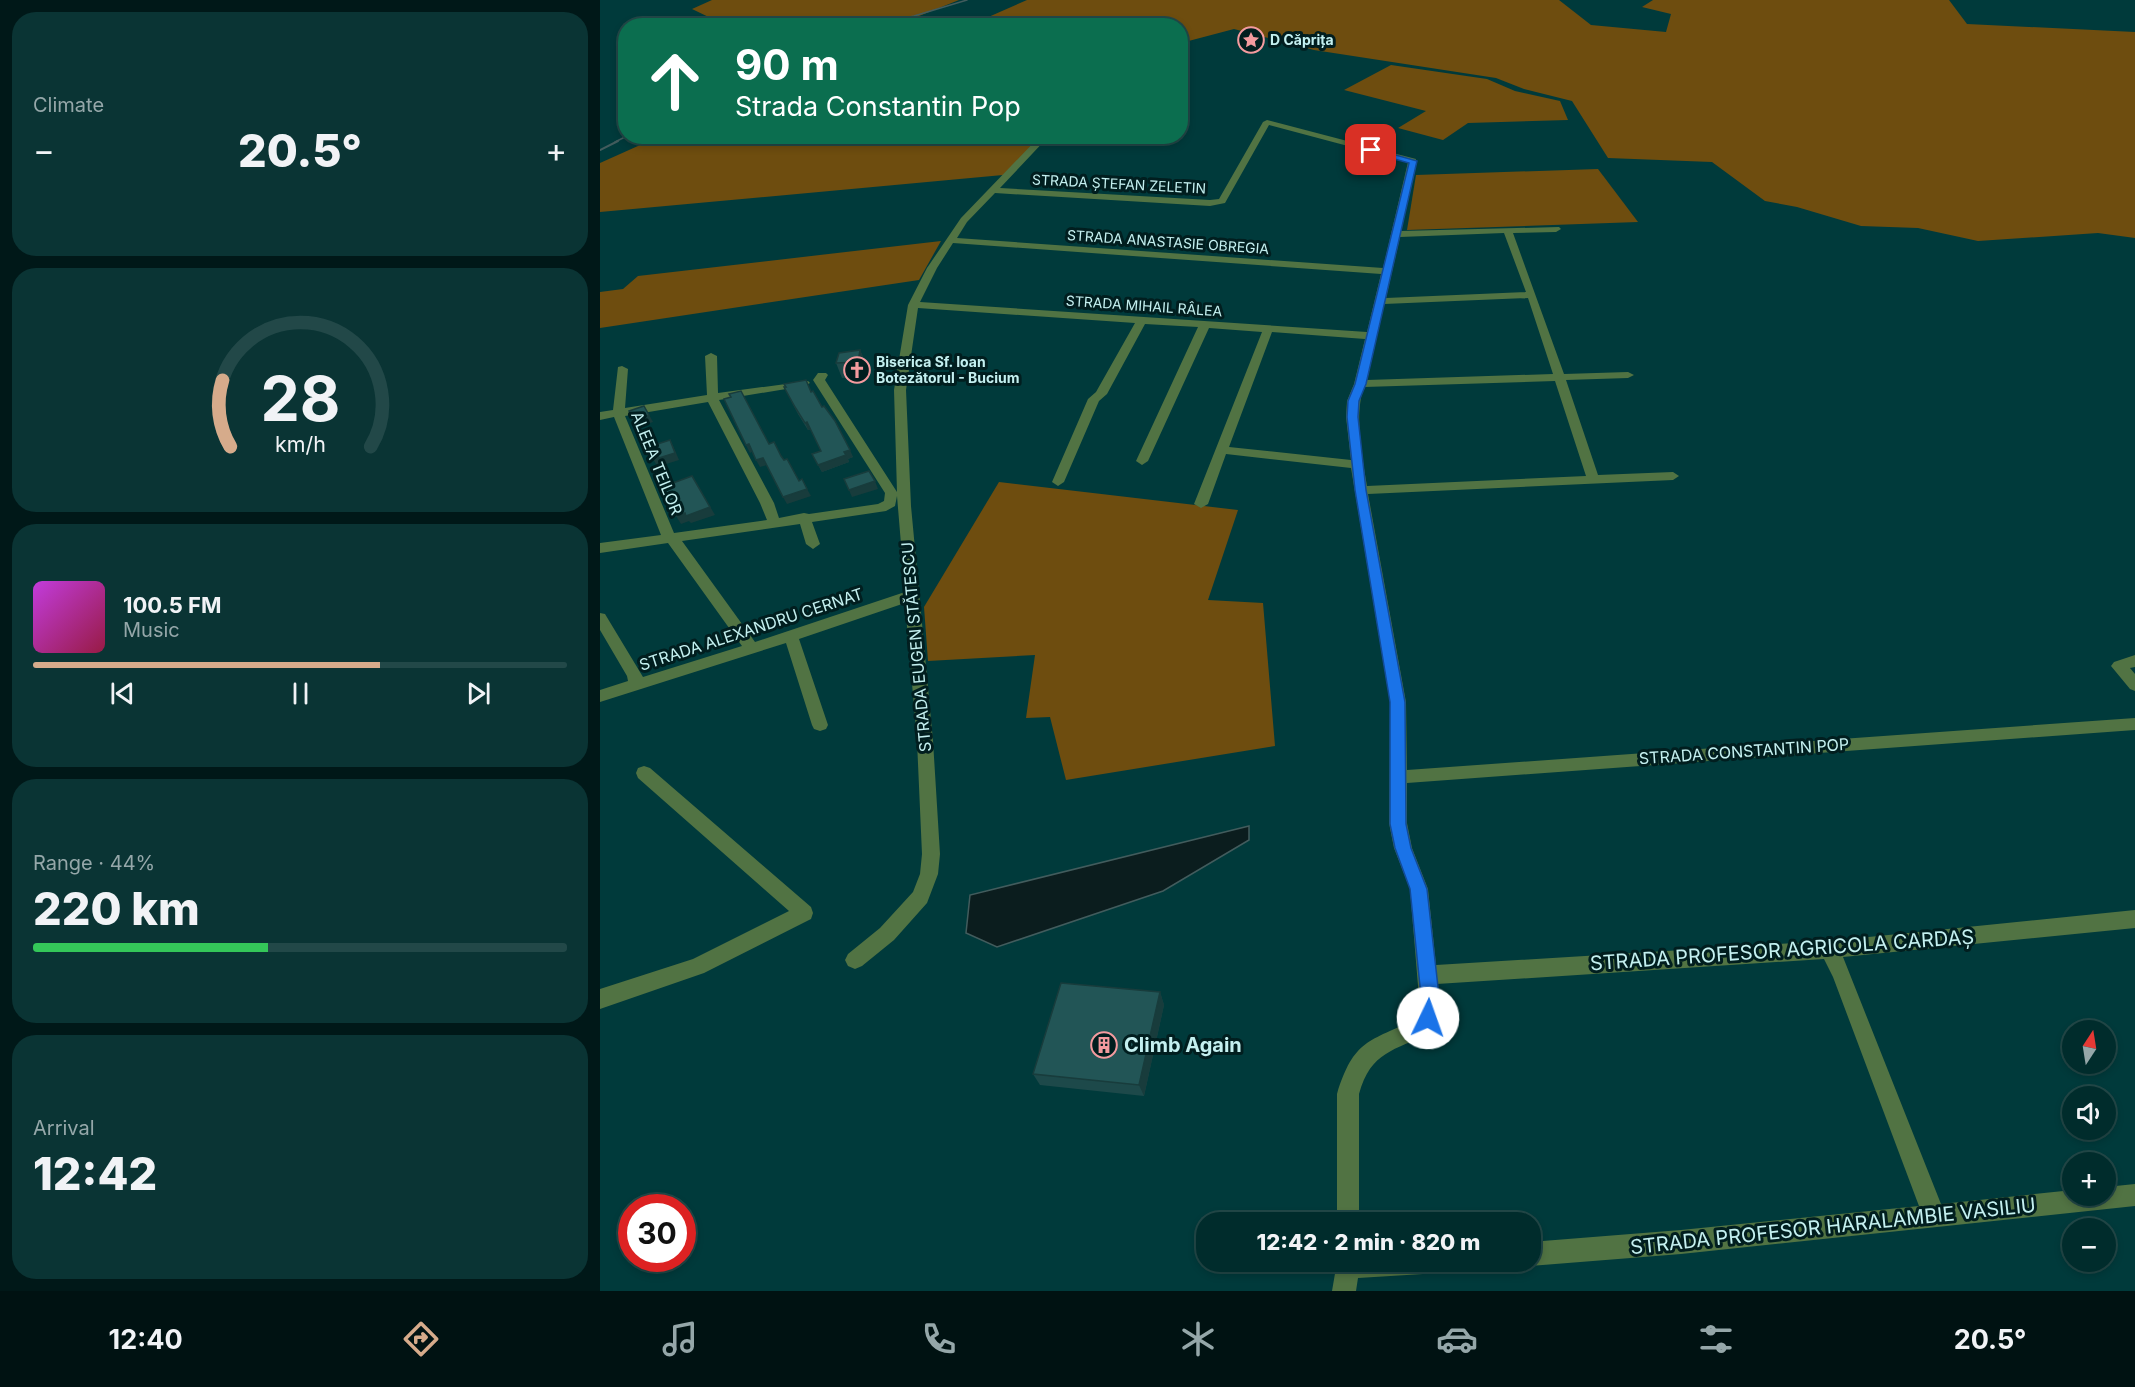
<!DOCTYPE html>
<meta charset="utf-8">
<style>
body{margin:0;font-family:Inter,sans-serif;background:#0a3434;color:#f1f3f6;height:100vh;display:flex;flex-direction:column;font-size:22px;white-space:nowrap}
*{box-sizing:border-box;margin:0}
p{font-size:20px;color:#95a7a9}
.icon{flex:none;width:33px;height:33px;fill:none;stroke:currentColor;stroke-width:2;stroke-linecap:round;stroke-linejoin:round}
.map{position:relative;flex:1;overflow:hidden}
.side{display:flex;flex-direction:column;gap:12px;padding:12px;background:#001818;width:600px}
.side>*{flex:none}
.guide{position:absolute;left:18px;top:18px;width:570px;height:126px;border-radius:24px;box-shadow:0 3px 9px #0003,0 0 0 2px #224848;background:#0b6e4f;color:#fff;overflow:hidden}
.needle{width:39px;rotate:12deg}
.tools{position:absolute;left:1462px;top:1020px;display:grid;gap:12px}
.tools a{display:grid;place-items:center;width:54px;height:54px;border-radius:50%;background:#002c2c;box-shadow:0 3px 9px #0003,0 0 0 2px #224848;font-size:30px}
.speed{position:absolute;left:18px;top:1194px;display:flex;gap:12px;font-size:30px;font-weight:700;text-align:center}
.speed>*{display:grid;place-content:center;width:78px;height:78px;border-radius:50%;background:#002c2c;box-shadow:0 3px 9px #0003,0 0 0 2px #224848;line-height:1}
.speed .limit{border:9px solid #d22;background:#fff;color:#111}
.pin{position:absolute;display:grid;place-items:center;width:51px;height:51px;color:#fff;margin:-26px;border-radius:12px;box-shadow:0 3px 9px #0006}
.me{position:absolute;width:66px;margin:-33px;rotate:3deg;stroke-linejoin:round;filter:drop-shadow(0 0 4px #0008)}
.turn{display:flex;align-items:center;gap:21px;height:126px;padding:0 18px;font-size:27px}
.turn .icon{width:78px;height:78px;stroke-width:2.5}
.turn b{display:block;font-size:42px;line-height:51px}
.big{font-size:45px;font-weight:800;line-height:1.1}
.side .widget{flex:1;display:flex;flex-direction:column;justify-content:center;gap:9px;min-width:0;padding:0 21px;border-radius:24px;background:#0a3434}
.side .dial{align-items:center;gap:0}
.dial svg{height:156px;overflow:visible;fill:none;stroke:#224848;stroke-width:7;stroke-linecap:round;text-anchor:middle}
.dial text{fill:#f1f3f6;stroke:none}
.song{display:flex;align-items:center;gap:18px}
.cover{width:72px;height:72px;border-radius:9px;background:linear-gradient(135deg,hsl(290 70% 55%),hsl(340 70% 35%))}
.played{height:6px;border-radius:3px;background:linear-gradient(90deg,#d6ab8b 65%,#224848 65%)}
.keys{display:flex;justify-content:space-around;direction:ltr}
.heat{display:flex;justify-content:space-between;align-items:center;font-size:33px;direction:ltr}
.charge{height:9px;border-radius:4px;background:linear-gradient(90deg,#34c759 44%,#224848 0)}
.trip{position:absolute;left:596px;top:1212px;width:345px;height:60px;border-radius:24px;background:#002c2c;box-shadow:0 3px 9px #0003,0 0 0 2px #224848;font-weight:800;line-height:60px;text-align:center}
.tabs{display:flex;height:96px;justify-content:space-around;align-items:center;background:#001212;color:#95a7a9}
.tabs .icon{width:42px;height:42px}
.tabs .current{color:#d6ab8b}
.tabs b{font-size:27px;color:#f1f3f6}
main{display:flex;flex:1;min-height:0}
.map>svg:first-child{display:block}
</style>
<main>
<section class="side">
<div class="widget"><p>Climate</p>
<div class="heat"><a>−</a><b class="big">20.5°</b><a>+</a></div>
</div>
<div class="widget dial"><svg viewBox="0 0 100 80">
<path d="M14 69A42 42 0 1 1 86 69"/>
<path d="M14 69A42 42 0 0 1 10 35" stroke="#d6ab8b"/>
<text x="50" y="56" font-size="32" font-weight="700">28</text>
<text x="50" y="72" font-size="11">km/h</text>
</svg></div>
<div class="widget">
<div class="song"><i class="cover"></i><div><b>100.5 FM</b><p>Music</p></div></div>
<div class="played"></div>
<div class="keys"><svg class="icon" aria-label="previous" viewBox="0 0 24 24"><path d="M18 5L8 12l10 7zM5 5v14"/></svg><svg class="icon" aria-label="pause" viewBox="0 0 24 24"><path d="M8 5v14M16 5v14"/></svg><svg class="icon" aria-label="next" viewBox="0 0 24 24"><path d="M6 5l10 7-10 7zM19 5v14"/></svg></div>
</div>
<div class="widget"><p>Range · 44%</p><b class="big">220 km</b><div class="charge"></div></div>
<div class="widget"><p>Arrival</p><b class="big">12:42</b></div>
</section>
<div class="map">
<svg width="1535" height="1291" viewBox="0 0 1535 1291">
<rect width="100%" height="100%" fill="#003a3b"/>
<g fill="#6e4d0f">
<path d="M112 0H359L319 16 274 25 115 26 119 22 92 9Z"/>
<path d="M427 0H959L991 25 1066 32 1071 14 1042 7 1053 0H1349L1367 24 1535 32V238L1498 233 1378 241 1318 228 1261 226 1197 207 1165 201 1112 162 1008 158 972 101 924 89 896 78 714 50 634 29 581 43 580 26 353 25 377 22Z"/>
<path d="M791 65 887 79 915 91 960 101 968 120 868 123 843 140 798 128 826 111 744 90Z"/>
<path d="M58 137H441L403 175 0 212V163Z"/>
<path d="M998 169 1038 222 807 230 816 175Z"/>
<path d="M341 241 319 280 0 328V292L23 289 38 276Z"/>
<path d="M399 482 638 510 608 600 663 603 675 746 466 780 450 717 426 718 435 655 328 661 324 607Z"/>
</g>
<path fill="#0b1d1e" stroke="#425c5d" stroke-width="1.5" d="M649 826V840L563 891 397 947 366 933 370 895Z"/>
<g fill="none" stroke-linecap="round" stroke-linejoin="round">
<g stroke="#425c5d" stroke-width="1.5">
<path d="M269 26 314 16 367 0"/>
<path d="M15 142 27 136"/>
</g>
<path stroke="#425c5d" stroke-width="2" d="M0 150 18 141"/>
<g fill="#517343" fill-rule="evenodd">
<path d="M667 120 816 159 801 231 959 227 961 229 956 232 913 233 964 374 1028 372 1034 375 1028 378 966 380 998 475 1073 472 1079 476 1073 480 768 494 806 702 807 770 1535 718V730L807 783V823L812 848 828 889 836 965 1229 941 1535 910V928L1243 957 1341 1204 1473 1190V1196H1506V1187L1535 1184V1206L1081 1254 930 1266 922 1262H930V1242L1081 1230 1319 1206 1233 977 1224 959 837 984 840 1010 830 1033C794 1051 771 1051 759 1094V1222H737V1094C754 1039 769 1042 816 1019L820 1010 810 889 794 848 789 823 790 702 751 468 626 454 608 504 601 508 594 504 662 332 609 328 548 461 542 465 536 461 598 327 545 324 507 394 499 401 464 482 458 486 452 482 488 399 496 392 535 323 318 308 306 390 311 506 333 741 340 854 338 874 327 903 294 940 262 966 255 969 248 966 245 960 248 954 280 928 313 892 320 874 322 854 317 741 305 603 199 639 228 725 226 729 220 731 214 729 212 725 186 643 0 702V690L28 681 27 676 0 630V613L5 614 43 677 142 646 68 543 0 553V543L61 535 14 417 0 420V412L13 410 18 367 22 366 28 369 25 408 107 395 105 356 111 353 117 356 118 393 208 381 210 383 204 386 119 400 174 503 179 518 204 513 209 514 278 504 284 501 285 493 213 380 218 373H226L228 375 225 380 297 492 294 390 308 305 327 268 361 218 440 136H449L400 188 610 200 619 199 663 122ZM669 125 808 162 783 268 357 238 367 222 395 193 610 206 625 203ZM904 233 926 292 786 298 800 237ZM353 243 781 274 767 332 320 302 337 268ZM928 298 953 374 767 380 784 304ZM672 332 765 339 754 384 747 401 746 417 751 460 629 447ZM955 381 986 476 767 486C762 457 754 414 764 387ZM108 402 160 503 167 520 74 533 25 416ZM297 496 305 592 155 642 82 541 200 524 206 544 213 549 220 544 212 522 286 511 295 506Z"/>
<path d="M1535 655V667L1530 668 1535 674V691L1530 689 1511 666 1514 662Z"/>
<path d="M44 766 50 768 211 907 213 913 211 919 104 973 0 1009V989L93 959 189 911 38 778 36 773 38 768Z"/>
<path d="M737 1262H835L831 1270 823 1274 758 1278 756 1291H732Z"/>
</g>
</g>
<g fill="#1d494a">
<path d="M260 350 266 364 264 376 242 378 236 363Z"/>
<path d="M184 387 211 392 222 407 253 457 248 459 249 462 222 472 212 454 221 451 211 429 208 430 198 414Z"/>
<path d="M560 992 564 1005 544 1096 440 1085 433 1074Z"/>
</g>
<g fill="#183c3c">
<path d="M260 350 266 364 264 376 258 362Z"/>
<path d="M44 406 53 422 37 427 33 420Z"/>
<path d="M207 422 211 429 208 430 205 423Z"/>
<path d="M70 440 74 448 79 460 63 465 62 463 56 464 52 457Z"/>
<path d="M149 444 153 451 150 453 146 445Z"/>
<path d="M250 450 253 457 248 459 249 462 222 472 218 465Z"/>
<path d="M163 458 167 465 160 467 156 460Z"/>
<path d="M92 476 115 515 91 523 89 521 81 524 76 516 85 513Z"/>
<path d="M275 481 278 489 252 497 249 490Z"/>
<path d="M207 489 211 496 187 504 183 497Z"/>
<path d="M560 992 564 1005 544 1096 539 1085Z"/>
</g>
<g fill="#225556" stroke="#183c3c" stroke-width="1.5">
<path d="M260 350 258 362 236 363 239 353Z"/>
<path d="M206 380 211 392 213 391 222 407 224 406 235 421 250 450 244 452 246 455 218 465 212 454 221 451 207 422 205 423 195 407 184 387H186L184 384Z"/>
<path d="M141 391 169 444 174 442 181 456 184 460 187 459 199 481 202 479 207 489 183 497 163 458 156 460 149 444 146 445 124 399 131 397 129 394Z"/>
<path d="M44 406 49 415 33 420 29 411Z"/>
<path d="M70 440 75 453 59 458 58 455 52 457 48 447Z"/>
<path d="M269 471 275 481 249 490 244 479Z"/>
<path d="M92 476 110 507 86 516 85 513 76 516 62 487Z"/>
<path d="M461 983 560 992 539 1085 433 1074Z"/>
</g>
<path fill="#1a73e8" stroke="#114b97" stroke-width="1.5" d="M771 148 817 161 766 384 759 401 758 417 766 490 805 702 806 824 811 848 827 889 839 996 834 1024 828 1027 821 1024 819 1018 821 996 810 889 795 848 790 824V702L755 490 747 417 748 401 755 384 809 163 769 152 768 150Z"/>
<defs>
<g id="sight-ring" transform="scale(1.35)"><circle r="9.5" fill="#011e1f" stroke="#f49b9f" stroke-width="1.5"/><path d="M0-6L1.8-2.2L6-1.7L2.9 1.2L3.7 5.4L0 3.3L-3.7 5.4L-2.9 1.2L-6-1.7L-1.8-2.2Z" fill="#f49b9f"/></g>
<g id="church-ring" transform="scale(1.35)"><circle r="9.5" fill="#011e1f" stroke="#f49b9f" stroke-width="1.5"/><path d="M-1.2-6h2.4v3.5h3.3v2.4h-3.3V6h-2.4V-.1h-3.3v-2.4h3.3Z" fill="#f49b9f"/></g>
<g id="building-ring" transform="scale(1.35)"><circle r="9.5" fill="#011e1f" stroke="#f49b9f" stroke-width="1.5"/><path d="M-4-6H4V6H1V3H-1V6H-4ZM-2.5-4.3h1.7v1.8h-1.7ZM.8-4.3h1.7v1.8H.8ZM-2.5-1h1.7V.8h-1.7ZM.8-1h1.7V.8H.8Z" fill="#f49b9f"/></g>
</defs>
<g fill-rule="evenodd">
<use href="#sight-ring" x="651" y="40"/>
<use href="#church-ring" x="257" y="370"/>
<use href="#building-ring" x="504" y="1045"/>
</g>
<g text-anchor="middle" stroke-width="6" stroke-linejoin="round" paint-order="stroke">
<g font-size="14" font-weight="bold" fill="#c4f0f0" stroke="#011e1f" text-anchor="start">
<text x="670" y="45">D Căprița</text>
<text x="276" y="367">Biserica Sf. Ioan<tspan x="276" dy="16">Botezătorul - Bucium</tspan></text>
</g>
<g font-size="14" fill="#c4f0f0" stroke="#011e1f">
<text transform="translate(519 184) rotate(3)" y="5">STRADA ȘTEFAN ZELETIN</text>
<text transform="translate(568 242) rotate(4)" y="5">STRADA ANASTASIE OBREGIA</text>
<text transform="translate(544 306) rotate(4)" y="5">STRADA MIHAIL RÂLEA</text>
</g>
<g font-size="16" fill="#c4f0f0" stroke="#011e1f">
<text transform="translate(57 463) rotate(68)" y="6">ALEEA TEILOR</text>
<text transform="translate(151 629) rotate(-18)" y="6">STRADA ALEXANDRU CERNAT</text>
<text transform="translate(316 647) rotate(-95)" y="6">STRADA EUGEN STĂTESCU</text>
<text transform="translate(1144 751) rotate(-4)" y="6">STRADA CONSTANTIN POP</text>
</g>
<g font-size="20" fill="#c4f0f0" stroke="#011e1f">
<text transform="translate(1182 950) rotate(-4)" y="7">STRADA PROFESOR AGRICOLA CARDAȘ</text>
<text transform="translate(1233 1226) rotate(-6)" y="7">STRADA PROFESOR HARALAMBIE VASILIU</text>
</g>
<g font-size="20" font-weight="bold" fill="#c4f0f0" stroke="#011e1f" text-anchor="start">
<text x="524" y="1052">Climb Again</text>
</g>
</g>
</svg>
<div class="tools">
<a><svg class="needle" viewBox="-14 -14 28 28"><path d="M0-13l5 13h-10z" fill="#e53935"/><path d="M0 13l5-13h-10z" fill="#95a7a9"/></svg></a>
<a><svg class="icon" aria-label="sound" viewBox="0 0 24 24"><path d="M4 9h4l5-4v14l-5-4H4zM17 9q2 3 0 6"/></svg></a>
<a>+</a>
<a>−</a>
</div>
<div class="speed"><div class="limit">30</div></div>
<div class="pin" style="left:771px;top:150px;background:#d93025"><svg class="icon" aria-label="arrive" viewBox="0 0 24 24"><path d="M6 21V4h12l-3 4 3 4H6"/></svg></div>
<svg class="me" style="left:828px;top:1018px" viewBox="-20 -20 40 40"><circle r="19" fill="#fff"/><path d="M0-13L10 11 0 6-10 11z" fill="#1a73e8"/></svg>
<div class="trip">12:42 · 2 min · 820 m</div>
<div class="guide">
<div class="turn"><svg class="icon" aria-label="ahead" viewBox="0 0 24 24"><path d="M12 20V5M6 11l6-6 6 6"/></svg><div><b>90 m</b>Strada Constantin Pop</div></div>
</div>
</div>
</main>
<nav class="tabs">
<b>12:40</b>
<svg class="icon current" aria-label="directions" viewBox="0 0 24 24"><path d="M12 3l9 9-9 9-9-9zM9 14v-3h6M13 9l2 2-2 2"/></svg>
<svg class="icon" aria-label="music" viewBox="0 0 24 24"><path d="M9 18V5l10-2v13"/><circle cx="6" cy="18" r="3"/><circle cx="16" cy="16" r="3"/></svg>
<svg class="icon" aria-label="phone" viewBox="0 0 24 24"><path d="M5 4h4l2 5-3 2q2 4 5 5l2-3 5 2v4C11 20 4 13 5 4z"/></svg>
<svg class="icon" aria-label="climate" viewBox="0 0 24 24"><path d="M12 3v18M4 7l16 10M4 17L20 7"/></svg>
<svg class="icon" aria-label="car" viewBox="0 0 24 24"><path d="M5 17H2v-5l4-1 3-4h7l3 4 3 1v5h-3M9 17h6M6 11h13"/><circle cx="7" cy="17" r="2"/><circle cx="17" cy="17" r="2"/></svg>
<svg class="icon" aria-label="filters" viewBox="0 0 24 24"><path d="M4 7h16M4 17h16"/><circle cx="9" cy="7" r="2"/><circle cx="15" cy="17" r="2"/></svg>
<b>20.5°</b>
</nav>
